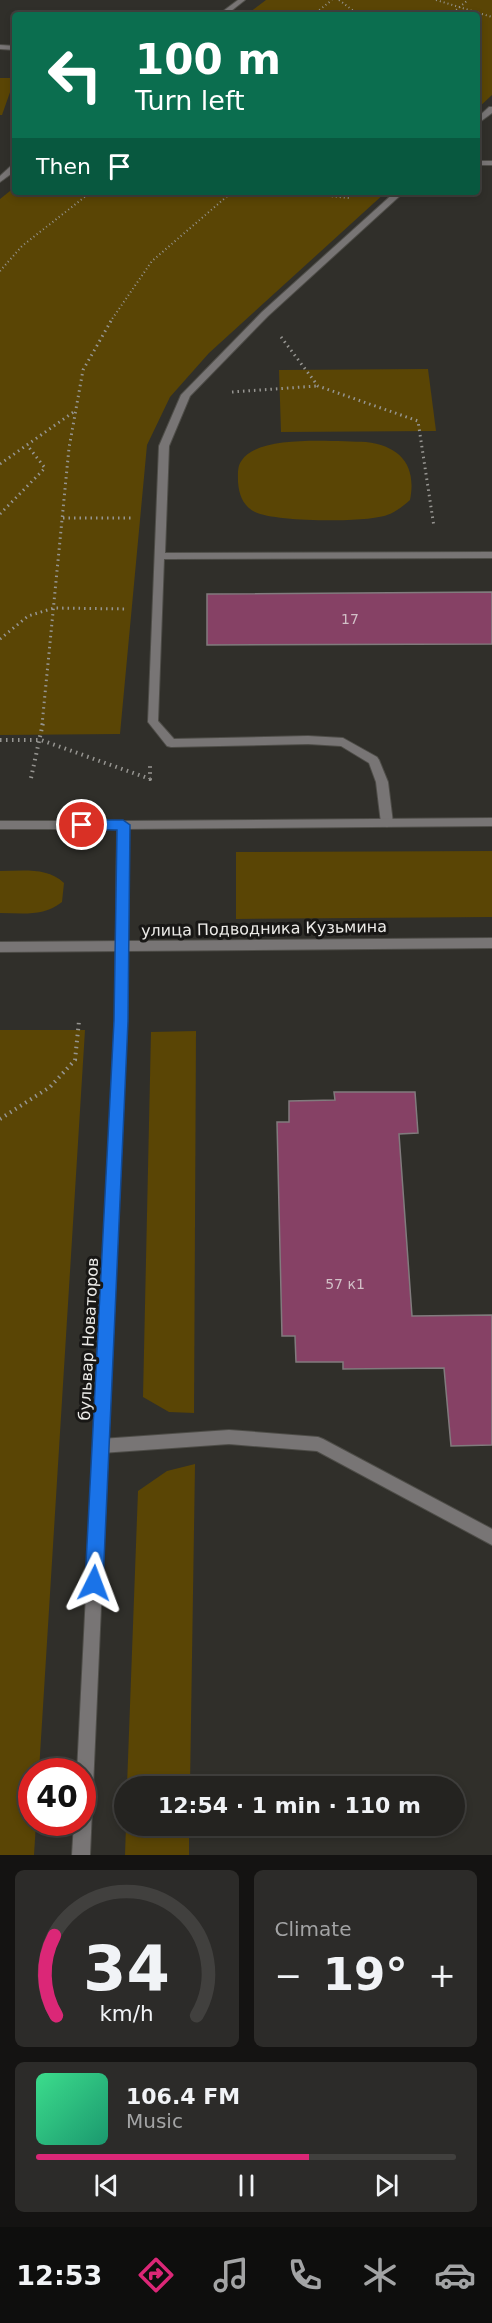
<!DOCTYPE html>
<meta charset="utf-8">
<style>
body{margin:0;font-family:"DejaVu Sans",sans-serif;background:#2c2b29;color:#f1f3f6;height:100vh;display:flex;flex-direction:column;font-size:22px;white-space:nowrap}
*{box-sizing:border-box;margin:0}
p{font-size:20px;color:#a3a4a5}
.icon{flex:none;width:33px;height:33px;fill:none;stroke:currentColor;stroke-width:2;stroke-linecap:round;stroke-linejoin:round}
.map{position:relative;height:1855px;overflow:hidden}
.panel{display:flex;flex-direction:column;gap:15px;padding:15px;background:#141312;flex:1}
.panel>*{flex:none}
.banner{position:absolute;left:12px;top:12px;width:468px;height:183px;border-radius:6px;box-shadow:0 3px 9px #0003,0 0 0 2px #41403e;background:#0b6e4f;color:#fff;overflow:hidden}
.speed{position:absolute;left:18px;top:1758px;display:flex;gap:12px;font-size:30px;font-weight:700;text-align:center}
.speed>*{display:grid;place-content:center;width:78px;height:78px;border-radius:50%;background:#242320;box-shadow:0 3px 9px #0003,0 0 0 2px #41403e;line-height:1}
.speed .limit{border:9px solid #d22;background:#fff;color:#111}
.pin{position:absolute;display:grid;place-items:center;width:51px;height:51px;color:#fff;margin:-26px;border:3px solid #fff;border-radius:50%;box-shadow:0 2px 6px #0007}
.me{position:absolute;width:66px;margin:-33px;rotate:3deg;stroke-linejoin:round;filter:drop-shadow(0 0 4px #0008)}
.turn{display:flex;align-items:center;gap:21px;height:126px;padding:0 24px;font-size:27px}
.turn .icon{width:78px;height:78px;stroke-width:2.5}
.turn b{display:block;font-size:42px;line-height:51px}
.then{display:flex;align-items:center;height:57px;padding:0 24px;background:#0003;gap:12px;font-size:22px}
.big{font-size:45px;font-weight:700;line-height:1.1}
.panel .widget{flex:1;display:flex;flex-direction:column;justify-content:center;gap:9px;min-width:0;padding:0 21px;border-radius:9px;background:#2c2b29}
.panel .dial{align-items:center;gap:0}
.dial svg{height:156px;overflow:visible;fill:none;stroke:#41403e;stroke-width:7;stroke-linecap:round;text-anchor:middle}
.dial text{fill:#f1f3f6;stroke:none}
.song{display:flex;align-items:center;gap:18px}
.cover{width:72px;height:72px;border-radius:9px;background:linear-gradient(135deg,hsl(150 70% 55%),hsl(160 70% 35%))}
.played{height:6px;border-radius:3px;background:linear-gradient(90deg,#db2777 65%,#41403e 65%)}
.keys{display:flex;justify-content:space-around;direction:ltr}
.heat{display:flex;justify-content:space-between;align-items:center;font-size:33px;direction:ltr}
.panel .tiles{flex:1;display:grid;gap:15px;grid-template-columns:1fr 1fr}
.widget:last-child{grid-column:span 2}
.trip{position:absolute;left:114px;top:1776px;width:351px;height:60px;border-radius:30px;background:#242320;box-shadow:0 3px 9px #0003,0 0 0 2px #41403e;font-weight:700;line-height:60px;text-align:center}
.tabs{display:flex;height:96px;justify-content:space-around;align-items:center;background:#0e0e0d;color:#a3a4a5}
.tabs .icon{width:42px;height:42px}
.tabs .on{color:#db2777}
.tabs b{font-size:27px;color:#f1f3f6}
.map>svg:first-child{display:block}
</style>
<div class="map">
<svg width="492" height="1855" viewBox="0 0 492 1855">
<rect width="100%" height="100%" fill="#302f2a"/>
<g fill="#5a4505">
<path d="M266 0H492V95L477 109V15H246Z"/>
<path d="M0 78H15L2 115H0Z"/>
<path d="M15 187V192H386L209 353 170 397 147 445 120 734 0 735V199Z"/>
<path d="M428 369 436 431 281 432 279 370Z"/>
<path d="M366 442C400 446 417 465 410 500 403 506 396 512 387 515 366 523 275 522 255 512 243 506 239 495 238 482 238 475 237 466 242 460 259 434 337 442 366 442Z"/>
<path d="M492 851V917L236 919V852Z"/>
<path d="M0 871C23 871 47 867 64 883L62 902C43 917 22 913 0 913Z"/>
<path d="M0 1030H85L39 1771 32 1772V1822L36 1823 34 1855H0Z"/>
<path d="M196 1031 194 1413 169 1412 143 1397 151 1032Z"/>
<path d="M195 1464 190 1786H127L138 1491 167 1471Z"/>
<path d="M126 1826H189V1855H125Z"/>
</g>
<g fill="#864165" stroke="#817b7d" stroke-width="1.5">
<path d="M492 592V644L207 645V594Z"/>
<path d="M334 1092H415L418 1133 399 1134 412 1316 492 1315V1445L451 1446 444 1368 343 1369V1362H296L295 1336H282L277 1122H289V1101L335 1100Z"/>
</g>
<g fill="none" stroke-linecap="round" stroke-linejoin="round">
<g stroke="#4e4d48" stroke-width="2">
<g id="service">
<path d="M0 45 15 46V50L0 49Z"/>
<path d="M489 107H492V113L477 124V118Z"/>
<rect x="477" y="161" width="15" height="4"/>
<path d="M395 192H404L268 316 190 396 169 446 165 553 492 552V558L164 559 158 721 174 739 308 736 343 738 377 757 379 760 388 782 393 823 387 827 381 823 376 782 369 763 341 746 308 744 171 747 167 746 148 722 159 446 181 395 262 312Z"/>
<path d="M229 1430 318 1437 323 1439 492 1529V1545L317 1451 229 1444 101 1453 96 1451 94 1446 96 1441 101 1439Z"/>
</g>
</g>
<g stroke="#4e4d48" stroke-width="2">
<g id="minor">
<path d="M492 818V826L123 829 117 825 123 821Z"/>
<path d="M492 938V948L0 952V942Z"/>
</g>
</g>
<g stroke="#4e4d48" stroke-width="2">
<g id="tertiary">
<path d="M238 0H245L226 15H218Z"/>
<path d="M12 165H15V171L0 182V176Z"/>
<path d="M0 821H123L129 825 127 1021 90 1855H72L74 1822H82V1772H77L115 1021 117 829H0Z"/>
</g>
</g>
<g stroke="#969591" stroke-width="2" stroke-dasharray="1 3" stroke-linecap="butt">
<path d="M339 0 359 15"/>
<path d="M436 0 492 17"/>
<path d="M313 15 332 0"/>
<path d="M450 15 468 0"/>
<path d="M284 192 350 198"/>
<path d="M0 271 22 246 91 192"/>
<path d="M110 322 152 261 232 192"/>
</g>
<g stroke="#969591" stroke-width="3" stroke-dasharray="1.5 4" stroke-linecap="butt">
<path d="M281 337 318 386 418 421 434 527"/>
<path d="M232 392 317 386"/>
<path d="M0 464 75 411"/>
<path d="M0 514 45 468 27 445"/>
<path d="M63 518H131"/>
<path d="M0 639 28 616 54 608 128 609"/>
<path d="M42 725 69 448 83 370 111 321"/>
</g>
<g stroke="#969591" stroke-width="4" stroke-dasharray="1.5 4.5" stroke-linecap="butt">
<path d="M0 740H41L150 779V765"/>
<path d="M31 778 43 723"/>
<path d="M0 1119 50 1087 75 1060 79 1021"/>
</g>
<use href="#service" fill="#787575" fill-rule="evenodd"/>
<use href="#minor" fill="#787575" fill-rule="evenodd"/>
<use href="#tertiary" fill="#787575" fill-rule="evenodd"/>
</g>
<path fill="#1a73e8" stroke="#114b97" stroke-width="1.5" d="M82 820H123L130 825 128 1021 103 1583 100 1589 94 1591 88 1589 85 1583 114 1021 117 830 78 829V822Z"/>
<g text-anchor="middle" stroke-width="6" stroke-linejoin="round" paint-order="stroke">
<g font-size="14" fill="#d2c0c7">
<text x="350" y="624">17</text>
<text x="345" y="1289">57 к1</text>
</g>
<g font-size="16" fill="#ecebe8" stroke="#181715">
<text transform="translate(264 928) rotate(-1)" y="6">улица Подводника Кузьмина</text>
<text transform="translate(88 1339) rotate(-87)" y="6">бульвар Новаторов</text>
</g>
</g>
</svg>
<div class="speed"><div class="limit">40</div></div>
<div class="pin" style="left:82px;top:825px;background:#d93025"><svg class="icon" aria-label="arrive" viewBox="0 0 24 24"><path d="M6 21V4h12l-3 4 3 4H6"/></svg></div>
<svg class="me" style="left:94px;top:1583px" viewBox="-20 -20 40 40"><path d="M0-17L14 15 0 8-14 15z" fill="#1a73e8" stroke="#fff" stroke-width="4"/></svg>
<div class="trip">12:54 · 1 min · 110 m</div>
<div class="banner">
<div class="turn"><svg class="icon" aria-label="left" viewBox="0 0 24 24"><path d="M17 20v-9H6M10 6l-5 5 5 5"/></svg><div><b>100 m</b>Turn left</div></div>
<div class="then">Then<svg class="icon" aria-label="arrive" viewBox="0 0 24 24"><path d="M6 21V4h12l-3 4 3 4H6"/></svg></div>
</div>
</div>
<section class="panel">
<div class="tiles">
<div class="widget dial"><svg viewBox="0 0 100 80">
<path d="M14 69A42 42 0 1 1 86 69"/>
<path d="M14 69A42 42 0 0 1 13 28" stroke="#db2777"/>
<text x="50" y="56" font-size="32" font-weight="700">34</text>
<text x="50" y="72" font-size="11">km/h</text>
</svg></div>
<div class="widget"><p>Climate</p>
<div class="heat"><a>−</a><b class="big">19°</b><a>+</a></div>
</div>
<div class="widget">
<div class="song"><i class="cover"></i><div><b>106.4 FM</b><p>Music</p></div></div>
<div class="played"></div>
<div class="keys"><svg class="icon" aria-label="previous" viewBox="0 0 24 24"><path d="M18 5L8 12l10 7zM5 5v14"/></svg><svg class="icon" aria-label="pause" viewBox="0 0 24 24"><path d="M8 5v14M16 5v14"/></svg><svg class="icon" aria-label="next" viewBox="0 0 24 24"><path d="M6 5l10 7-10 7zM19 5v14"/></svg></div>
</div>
</div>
</section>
<nav class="tabs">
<b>12:53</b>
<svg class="icon on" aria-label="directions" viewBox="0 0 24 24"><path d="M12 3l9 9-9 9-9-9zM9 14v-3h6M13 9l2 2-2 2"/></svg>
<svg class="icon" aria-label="music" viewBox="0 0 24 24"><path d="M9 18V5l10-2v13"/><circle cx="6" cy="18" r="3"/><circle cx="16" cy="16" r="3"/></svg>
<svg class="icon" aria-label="phone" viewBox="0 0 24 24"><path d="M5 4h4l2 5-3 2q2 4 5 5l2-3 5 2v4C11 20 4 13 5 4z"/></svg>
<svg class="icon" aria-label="climate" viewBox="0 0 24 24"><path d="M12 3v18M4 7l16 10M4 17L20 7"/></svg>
<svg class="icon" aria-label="car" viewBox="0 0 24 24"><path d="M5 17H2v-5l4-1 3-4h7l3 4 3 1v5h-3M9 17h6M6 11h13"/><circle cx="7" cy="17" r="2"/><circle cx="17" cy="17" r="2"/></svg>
</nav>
